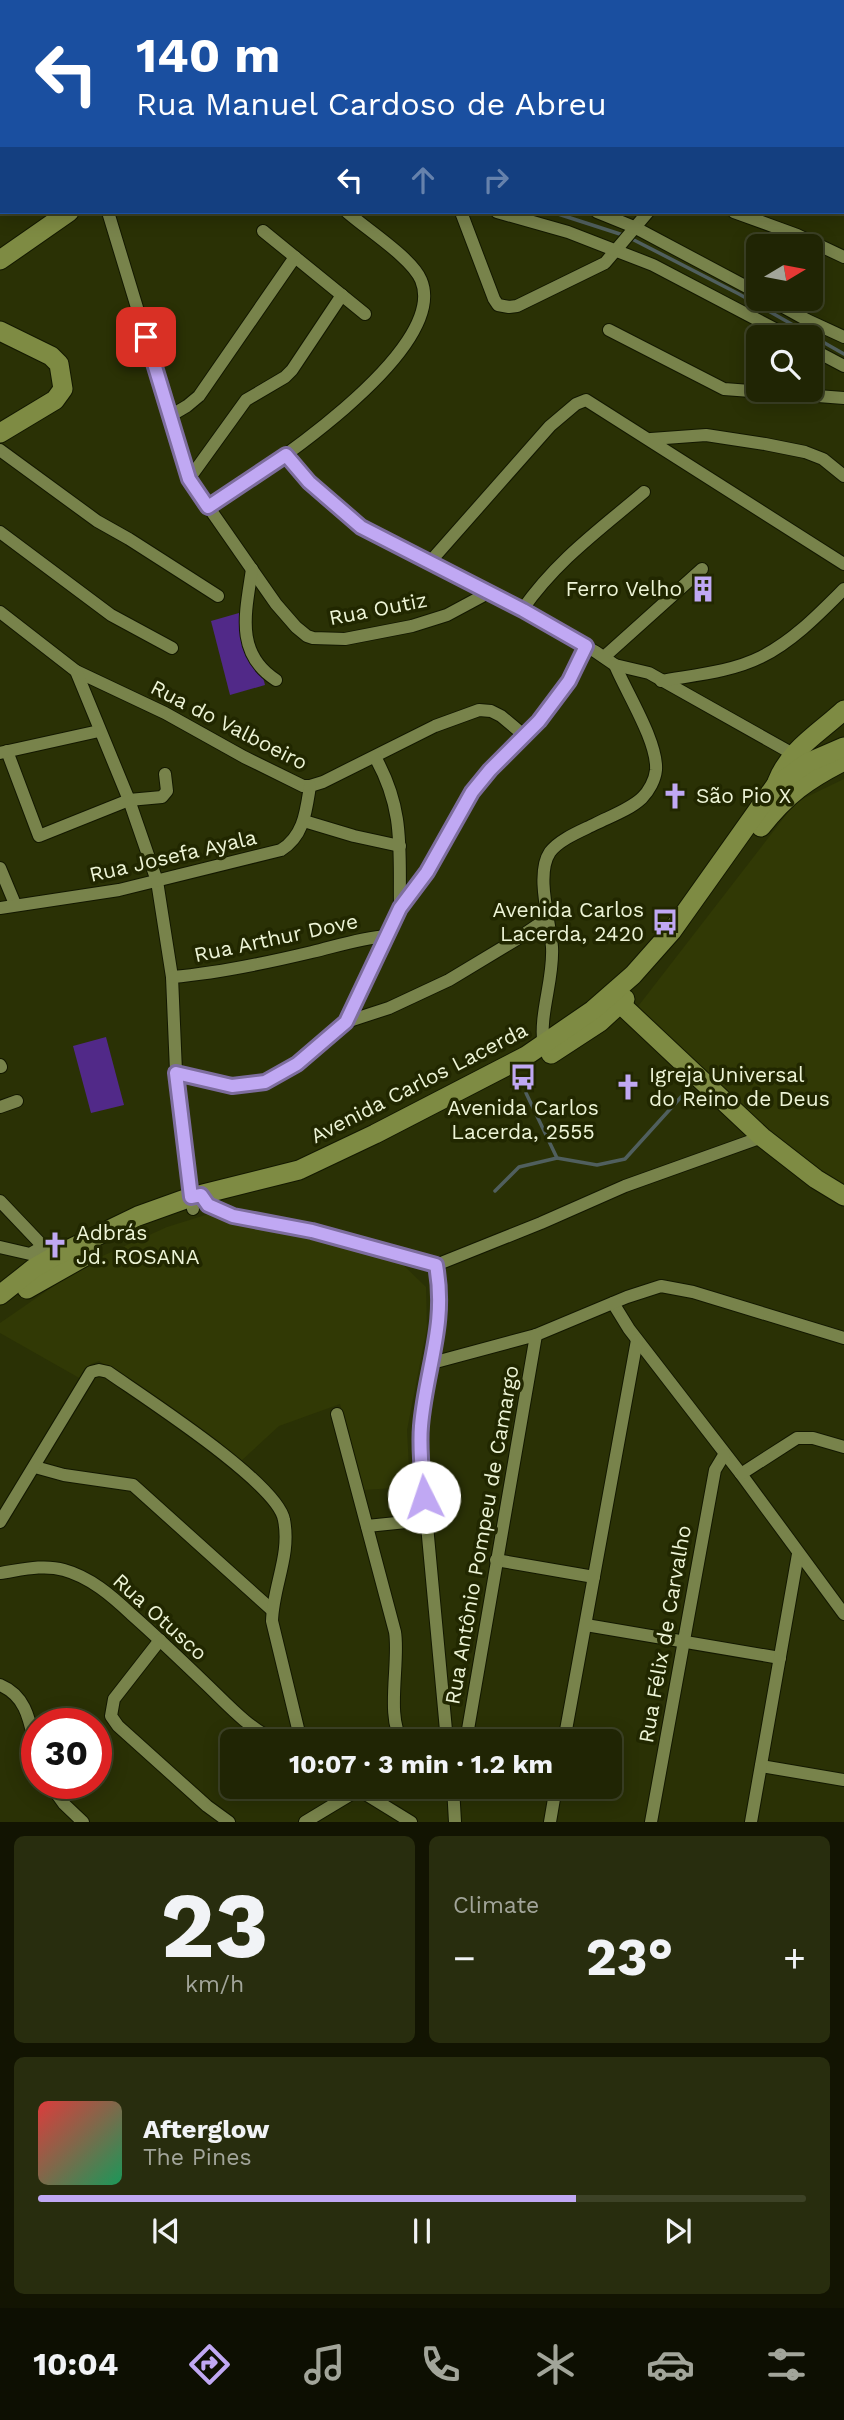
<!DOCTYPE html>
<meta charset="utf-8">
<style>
body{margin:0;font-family:"Work Sans",sans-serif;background:#282d0e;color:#f1f3f6;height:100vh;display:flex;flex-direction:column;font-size:26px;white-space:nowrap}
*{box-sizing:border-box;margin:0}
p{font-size:23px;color:#a2a59a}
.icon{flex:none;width:38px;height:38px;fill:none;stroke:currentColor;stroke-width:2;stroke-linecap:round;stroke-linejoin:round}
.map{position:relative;height:1822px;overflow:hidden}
.panel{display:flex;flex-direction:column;gap:14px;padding:14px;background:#121402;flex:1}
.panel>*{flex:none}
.guide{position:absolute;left:0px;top:0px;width:845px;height:214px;box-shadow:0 4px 18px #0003,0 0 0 2px #3d4226;background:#1a4fa0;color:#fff;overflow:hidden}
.needle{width:46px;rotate:80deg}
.buttons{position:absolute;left:746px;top:234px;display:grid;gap:14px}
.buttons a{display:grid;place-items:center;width:77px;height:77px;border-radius:10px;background:#202504;box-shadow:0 4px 18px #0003,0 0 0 2px #3d4226;font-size:35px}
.speed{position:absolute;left:21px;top:1708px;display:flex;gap:14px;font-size:35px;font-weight:700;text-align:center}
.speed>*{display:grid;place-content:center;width:91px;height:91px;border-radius:50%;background:#202504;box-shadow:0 4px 18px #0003,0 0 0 2px #3d4226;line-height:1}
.speed .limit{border:10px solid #d22;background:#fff;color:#111}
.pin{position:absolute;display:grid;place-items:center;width:60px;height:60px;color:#fff;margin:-30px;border-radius:14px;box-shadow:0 4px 10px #0006}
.me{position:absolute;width:77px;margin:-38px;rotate:356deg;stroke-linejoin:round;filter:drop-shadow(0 0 5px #0008)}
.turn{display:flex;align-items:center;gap:24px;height:147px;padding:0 21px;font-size:32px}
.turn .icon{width:91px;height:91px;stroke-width:2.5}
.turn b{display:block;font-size:49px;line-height:60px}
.lanes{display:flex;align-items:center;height:66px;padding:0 21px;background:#0003;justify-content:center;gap:35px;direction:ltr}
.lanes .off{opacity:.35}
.big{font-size:52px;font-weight:700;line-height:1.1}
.panel .card{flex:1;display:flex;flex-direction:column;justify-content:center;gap:10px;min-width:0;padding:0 24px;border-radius:10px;background:#282d0e}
.panel .dial{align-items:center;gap:0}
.dial b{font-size:91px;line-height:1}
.song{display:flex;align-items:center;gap:21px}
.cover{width:84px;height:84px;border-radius:10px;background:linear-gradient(135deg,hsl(0 70% 55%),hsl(150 70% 35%))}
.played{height:7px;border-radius:4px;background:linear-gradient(90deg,#c0a8f3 70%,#3d4226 70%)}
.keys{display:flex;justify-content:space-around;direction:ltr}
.heat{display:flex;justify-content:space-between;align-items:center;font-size:38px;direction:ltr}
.panel .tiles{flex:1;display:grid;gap:14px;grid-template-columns:1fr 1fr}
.card:last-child{grid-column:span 2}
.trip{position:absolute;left:220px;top:1729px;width:402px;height:70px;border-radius:10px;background:#202504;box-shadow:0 4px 18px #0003,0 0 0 2px #3d4226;font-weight:700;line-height:70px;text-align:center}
.tabs{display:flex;height:112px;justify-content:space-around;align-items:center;background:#0d0f02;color:#a2a59a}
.tabs .icon{width:49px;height:49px}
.tabs .selected{color:#c0a8f3}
.tabs b{font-size:32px;color:#f1f3f6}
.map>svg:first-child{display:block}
</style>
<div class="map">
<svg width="844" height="1822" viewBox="0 0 844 1822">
<rect width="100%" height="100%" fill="#2a3105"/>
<g fill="#313905">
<path d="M844 779V1188L811 1173 636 1009 796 802Z"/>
<path d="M215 1212 395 1257 426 1287 427 1328 407 1430 410 1487 363 1490 340 1404 279 1426 240 1462 99 1361 91 1364 81 1379 0 1333V1323L87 1263 167 1227Z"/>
</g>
<g fill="#512988">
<path d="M246 611 265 685 230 695 211 621Z"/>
<path d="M106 1037 124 1105 91 1113 73 1046Z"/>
</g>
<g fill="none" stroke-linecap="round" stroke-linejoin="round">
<g stroke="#505f5e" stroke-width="3.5">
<path d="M80 0 82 2"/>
<path d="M552 212 623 235"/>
<path d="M630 238 739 294 844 354"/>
<path d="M526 1093 557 1158 597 1165 625 1159 691 1086"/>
<path d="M495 1191 519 1167 557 1158"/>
</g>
<g stroke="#131800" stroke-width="14">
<g id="street">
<path d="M35 0 36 2"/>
<path d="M295 0 298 2"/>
<path d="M405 2 407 0"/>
<path d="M666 2 669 0"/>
<path d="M0 98 2 99"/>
<path d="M108 212 189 479 276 604 296 627 307 636 313 638 345 639 412 626 447 615 488 593"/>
<path d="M461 212 494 299 498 305 509 307 517 306 605 263 648 212"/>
<path d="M497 212 568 232 653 265 792 338"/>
<path d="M597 212 634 227 758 293"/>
<path d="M734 212 797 235 844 257"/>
<path d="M263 231 365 314"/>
<path d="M769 299 807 320 844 337"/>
<path d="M609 330 724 389 844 398"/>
<path d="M810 348 844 366"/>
<path d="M170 416 187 406 199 396 295 257"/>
<path d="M651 439 706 435 765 444 805 452 823 459 844 476"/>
<path d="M0 450 97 521 129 539 218 596"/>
<path d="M286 455 309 482 361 527 522 610 596 652 615 665 649 673 793 754 796 761"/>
<path d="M189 479 246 400 285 377 292 370 342 295"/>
<path d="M208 507C259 475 451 351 421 280 412 258 366 229 347 212"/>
<path d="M0 532 111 615 172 648"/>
<path d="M429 563 550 426 576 404 586 400 844 564"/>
<path d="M252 569C246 611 234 653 276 680"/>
<path d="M522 610C557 560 598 531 644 492"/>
<path d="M0 612 76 671 165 713 244 757 303 786H310L323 782 435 726 479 710 491 711 501 716 525 736"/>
<path d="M604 657 702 569"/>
<path d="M76 671 129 800 157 881 172 977 177 1095 193 1209"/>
<path d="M661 681C694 675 731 672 761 657 793 641 819 614 844 589"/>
<path d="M7 751 39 836 129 800 162 797 167 791 165 774"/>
<path d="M0 753 99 731"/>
<path d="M375 757C405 810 399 850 400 908"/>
<path d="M304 821 354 836 400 846"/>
<path d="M0 868 15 904"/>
<path d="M0 908 119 890 281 850C304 836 306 811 310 786"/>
<path d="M172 977C220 973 266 963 312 952 337 946 361 938 387 936"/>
<path d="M346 1022 400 908 427 872 472 792 490 770 539 721 569 681 586 646"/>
<path d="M544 1048C538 1015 554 981 552 947 550 921 535 874 550 852 560 839 581 831 595 824 611 816 629 810 642 798 649 791 655 780 656 770 658 742 626 692 615 665"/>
<path d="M0 1065 1 1067"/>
<path d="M176 1073 232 1086 255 1084 277 1077 315 1050 346 1022 389 1008 449 980 517 939 548 918"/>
<path d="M0 1107 17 1101"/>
<path d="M201 1195 208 1205 233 1216 312 1231 436 1265 541 1223 625 1186 762 1137"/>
<path d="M0 1201 57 1261"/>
<path d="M0 1247 30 1254 44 1246"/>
<path d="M436 1265C448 1331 421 1385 420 1450L447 1741"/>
<path d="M613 1303 629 1329 741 1474 844 1614"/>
<path d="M432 1363 536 1335 627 1297 661 1286 693 1292 844 1338"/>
<path d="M337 1414 395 1632C400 1661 385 1720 403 1741"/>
<path d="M35 1467 64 1475 133 1485 272 1610"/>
<path d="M741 1474 797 1438H813L844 1447"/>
<path d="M0 1522 91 1372 99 1370 108 1372C142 1396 278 1483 284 1520 291 1555 273 1586 272 1621L301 1741"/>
<path d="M367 1526 426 1520"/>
<path d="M496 1560 594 1577"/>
<path d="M0 1573C21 1570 43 1564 64 1570 90 1577 112 1596 131 1614 156 1636 181 1660 206 1684 227 1704 248 1728 276 1741"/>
<path d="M586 1625 780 1658"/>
<path d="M160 1640 114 1699 111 1716 118 1726 207 1806 229 1822"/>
<path d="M0 1685C29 1697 30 1726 37 1753"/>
<path d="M466 1741 536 1335"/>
<path d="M564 1741 637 1340"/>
<path d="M761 1766 844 1780"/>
<path d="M49 1783 64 1804 83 1822"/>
<path d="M354 1787 411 1822"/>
<path d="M453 1787 455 1822"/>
<path d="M305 1822 358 1790"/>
<path d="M550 1822 556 1787"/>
<path d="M651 1822 715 1470 724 1455"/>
<path d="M751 1822 798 1554"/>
</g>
</g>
<g stroke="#131800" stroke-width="21">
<g id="secondary">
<path d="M162 2V0"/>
<path d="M0 260 69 212"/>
<path d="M0 331 51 356 59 364 63 389 55 400 0 433"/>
<path d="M777 782C790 749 818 734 844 710"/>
<path d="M761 827C786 795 808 779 844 761"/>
<path d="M612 996 762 1137 816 1179 844 1196"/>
<path d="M551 1054 600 1022 625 999"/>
<path d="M27 1289 89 1254"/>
<path d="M0 1295 34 1268 55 1256 138 1216 191 1197 299 1170 375 1134 526 1056 593 1010 633 975 672 931 775 786 807 763 844 747"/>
</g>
</g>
<use href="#street" stroke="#78834b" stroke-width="12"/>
<use href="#secondary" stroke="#7e8b43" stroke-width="19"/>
</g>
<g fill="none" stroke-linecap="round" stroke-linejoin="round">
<g stroke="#7d6d9e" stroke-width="18">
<path id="route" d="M146 337 189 479 208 507 286 455 309 482 361 527 523 610 586 646 569 681 539 721 490 770 472 792 427 872 400 908 346 1022 297 1064 265 1082 232 1086 176 1073 191 1197 201 1195 208 1205 233 1216 312 1231 436 1265C447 1325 426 1368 421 1426 419 1449 422 1473 424 1497"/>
</g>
<use href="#route" stroke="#c0a8f3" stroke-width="12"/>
</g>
<defs>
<g id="building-bare" transform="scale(2.1)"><path d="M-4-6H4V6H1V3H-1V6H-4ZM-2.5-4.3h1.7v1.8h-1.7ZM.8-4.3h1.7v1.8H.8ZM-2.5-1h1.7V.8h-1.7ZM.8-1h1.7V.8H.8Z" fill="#c0a8f3" stroke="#212700" stroke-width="2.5" paint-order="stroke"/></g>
<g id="church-bare" transform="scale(2.1)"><path d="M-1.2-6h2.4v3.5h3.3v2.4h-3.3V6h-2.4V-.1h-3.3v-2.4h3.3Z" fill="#c0a8f3" stroke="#212700" stroke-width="2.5" paint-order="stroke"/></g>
<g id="bus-bare" transform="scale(2.1)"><path d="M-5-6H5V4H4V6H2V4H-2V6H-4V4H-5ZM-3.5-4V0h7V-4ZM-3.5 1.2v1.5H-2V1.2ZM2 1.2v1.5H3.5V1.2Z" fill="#c0a8f3" stroke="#212700" stroke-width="2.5" paint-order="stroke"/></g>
</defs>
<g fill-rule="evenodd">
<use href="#building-bare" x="703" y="589"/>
<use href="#church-bare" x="675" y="796"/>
<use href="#bus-bare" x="665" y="922"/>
<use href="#bus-bare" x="523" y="1077"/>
<use href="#church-bare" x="628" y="1087"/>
<use href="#church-bare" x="55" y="1245"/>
</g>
<g text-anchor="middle" stroke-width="7" stroke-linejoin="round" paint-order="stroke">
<g font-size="21" fill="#edf4d6" stroke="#212700" text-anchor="start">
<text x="682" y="596" text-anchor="end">Ferro Velho</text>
<text x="696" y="803">São Pio X</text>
<text x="644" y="917" text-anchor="end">Avenida Carlos<tspan x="644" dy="24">Lacerda, 2420</tspan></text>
<text x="649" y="1082">Igreja Universal<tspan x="649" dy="24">do Reino de Deus</tspan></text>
<text x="523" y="1115" text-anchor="middle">Avenida Carlos<tspan x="523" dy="24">Lacerda, 2555</tspan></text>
<text x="76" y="1240">Adbrás<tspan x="76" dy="24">Jd. ROSANA</tspan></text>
</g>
<g font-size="21" fill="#edf4d6" stroke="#212700">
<text transform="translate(378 609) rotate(-11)" y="7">Rua Outiz</text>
<text transform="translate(229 725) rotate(27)" y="7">Rua do Valboeiro</text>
<text transform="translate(173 856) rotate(-13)" y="7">Rua Josefa Ayala</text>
<text transform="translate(276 938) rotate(-12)" y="7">Rua Arthur Dove</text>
<text transform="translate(419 1083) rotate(-27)" y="7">Avenida Carlos Lacerda</text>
<text transform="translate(482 1535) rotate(-80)" y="7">Rua Antônio Pompeu de Camargo</text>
<text transform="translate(160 1617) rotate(42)" y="7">Rua Otusco</text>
<text transform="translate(665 1634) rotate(-80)" y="7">Rua Félix de Carvalho</text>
</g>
</g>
</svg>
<div class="buttons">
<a><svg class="needle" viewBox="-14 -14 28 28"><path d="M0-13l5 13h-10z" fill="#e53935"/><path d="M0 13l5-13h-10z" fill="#a2a59a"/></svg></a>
<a><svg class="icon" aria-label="search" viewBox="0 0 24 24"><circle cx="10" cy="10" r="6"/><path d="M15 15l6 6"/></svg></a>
</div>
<div class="speed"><div class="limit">30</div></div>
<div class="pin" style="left:146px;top:337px;background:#d93025"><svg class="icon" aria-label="arrive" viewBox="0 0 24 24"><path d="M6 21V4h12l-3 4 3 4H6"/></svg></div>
<svg class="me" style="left:424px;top:1497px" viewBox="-20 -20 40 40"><circle r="19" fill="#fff"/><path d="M0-13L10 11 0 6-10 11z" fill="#c0a8f3"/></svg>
<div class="trip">10:07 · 3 min · 1.2 km</div>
<div class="guide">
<div class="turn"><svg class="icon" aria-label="left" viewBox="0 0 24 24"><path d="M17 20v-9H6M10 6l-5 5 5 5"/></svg><div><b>140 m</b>Rua Manuel Cardoso de Abreu</div></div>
<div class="lanes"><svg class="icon" aria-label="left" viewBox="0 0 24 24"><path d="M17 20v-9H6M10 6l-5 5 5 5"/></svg><svg class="icon off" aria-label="ahead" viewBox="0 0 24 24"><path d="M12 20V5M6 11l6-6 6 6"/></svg><svg class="icon off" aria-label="right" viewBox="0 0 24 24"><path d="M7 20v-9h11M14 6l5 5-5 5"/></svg></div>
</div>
</div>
<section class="panel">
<div class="tiles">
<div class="card dial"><b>23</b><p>km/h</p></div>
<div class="card"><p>Climate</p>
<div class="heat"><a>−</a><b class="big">23°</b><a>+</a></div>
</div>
<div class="card">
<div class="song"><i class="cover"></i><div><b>Afterglow</b><p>The Pines</p></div></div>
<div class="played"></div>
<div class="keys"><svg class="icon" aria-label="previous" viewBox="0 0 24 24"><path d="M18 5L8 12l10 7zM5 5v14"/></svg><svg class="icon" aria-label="pause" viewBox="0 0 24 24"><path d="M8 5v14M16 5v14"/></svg><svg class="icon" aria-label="next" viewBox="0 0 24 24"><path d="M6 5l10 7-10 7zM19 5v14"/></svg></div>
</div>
</div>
</section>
<nav class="tabs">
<b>10:04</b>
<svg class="icon selected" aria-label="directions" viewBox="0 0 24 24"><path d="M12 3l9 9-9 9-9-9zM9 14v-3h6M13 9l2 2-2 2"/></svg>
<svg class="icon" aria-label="music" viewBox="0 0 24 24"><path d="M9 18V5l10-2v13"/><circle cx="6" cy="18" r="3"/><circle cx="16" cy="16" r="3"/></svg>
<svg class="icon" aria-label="phone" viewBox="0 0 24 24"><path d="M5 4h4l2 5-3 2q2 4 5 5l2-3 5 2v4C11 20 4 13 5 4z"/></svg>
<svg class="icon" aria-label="climate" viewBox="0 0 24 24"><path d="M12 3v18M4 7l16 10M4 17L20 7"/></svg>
<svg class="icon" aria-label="car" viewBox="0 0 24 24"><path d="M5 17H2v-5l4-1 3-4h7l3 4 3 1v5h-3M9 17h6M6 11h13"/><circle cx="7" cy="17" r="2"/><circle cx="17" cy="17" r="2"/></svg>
<svg class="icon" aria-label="filters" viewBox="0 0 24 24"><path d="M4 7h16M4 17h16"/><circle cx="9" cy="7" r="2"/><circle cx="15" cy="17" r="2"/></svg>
</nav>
